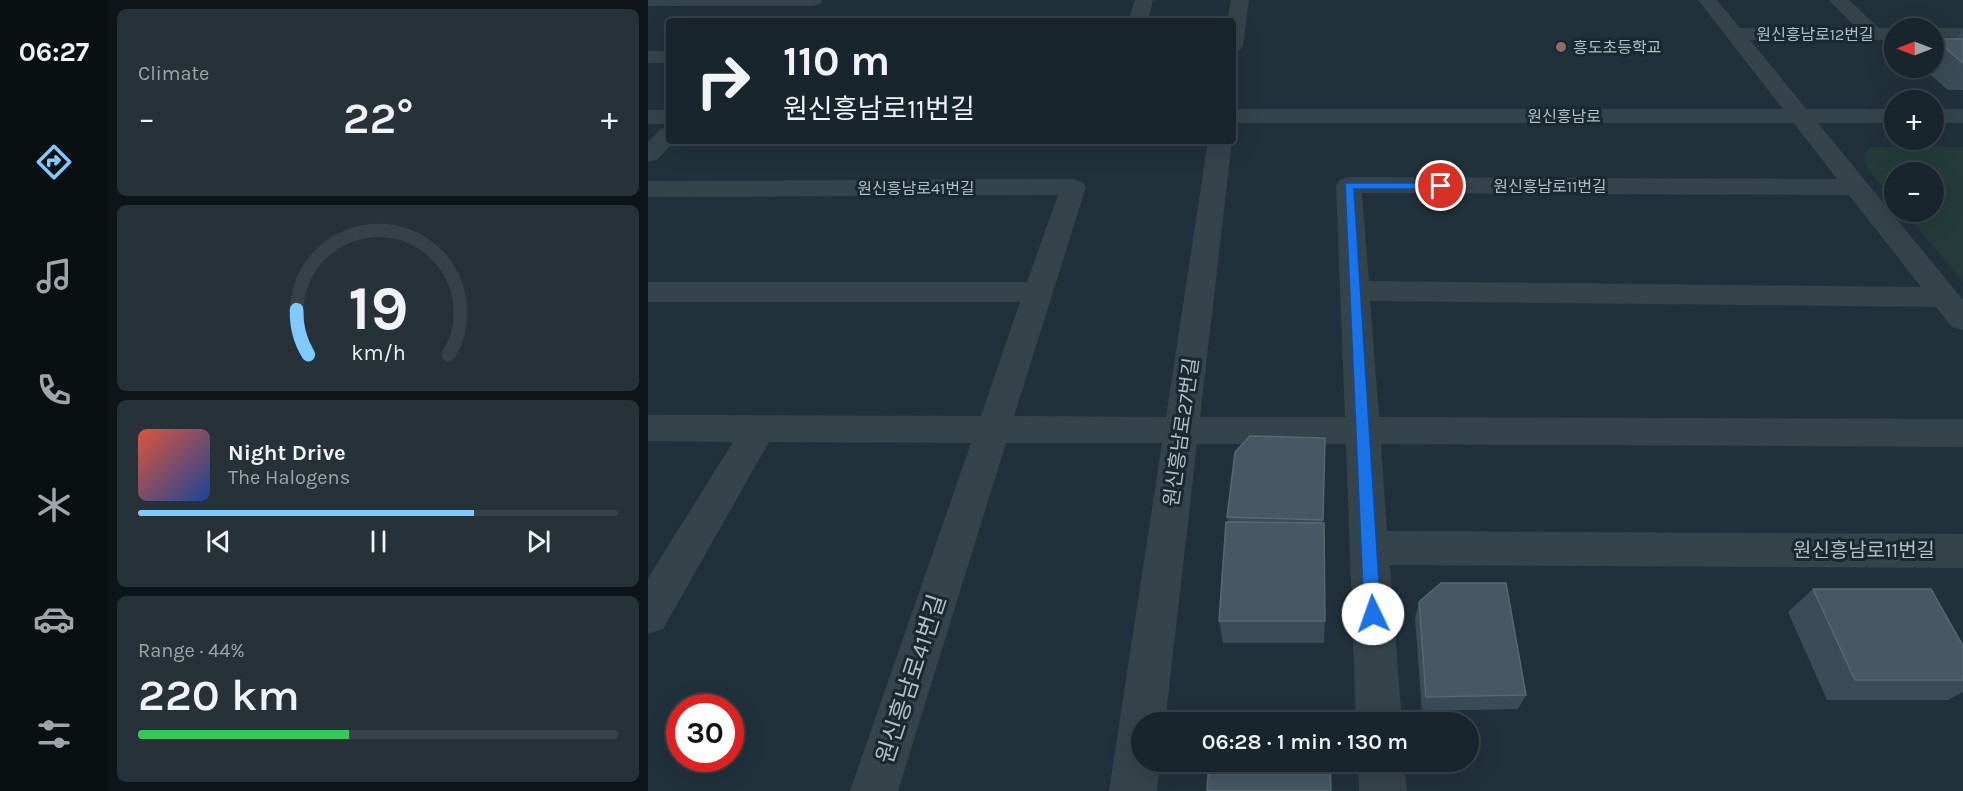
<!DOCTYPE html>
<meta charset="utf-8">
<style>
body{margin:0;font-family:Karla,"Noto Sans KR",sans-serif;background:#263138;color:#f1f3f6;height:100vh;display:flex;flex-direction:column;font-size:22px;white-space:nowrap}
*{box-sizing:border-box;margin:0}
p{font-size:20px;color:#9fa5a9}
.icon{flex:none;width:33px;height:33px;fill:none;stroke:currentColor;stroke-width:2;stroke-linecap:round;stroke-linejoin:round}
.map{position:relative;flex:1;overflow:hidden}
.details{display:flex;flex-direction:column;gap:9px;padding:9px;background:#0e1418;width:540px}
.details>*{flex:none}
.banner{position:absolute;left:18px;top:18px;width:570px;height:126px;border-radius:6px;box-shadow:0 6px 24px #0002,0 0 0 2px #374248;background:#19252c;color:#f1f3f6;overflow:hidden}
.needle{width:39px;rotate:270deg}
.tools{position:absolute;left:1236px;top:18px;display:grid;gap:12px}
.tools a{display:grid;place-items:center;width:60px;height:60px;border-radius:50%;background:#19252c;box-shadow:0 6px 24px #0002,0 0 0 2px #374248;font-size:30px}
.speed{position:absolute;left:18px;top:694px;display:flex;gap:12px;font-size:30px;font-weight:700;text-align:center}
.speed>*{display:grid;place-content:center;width:78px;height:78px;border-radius:50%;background:#19252c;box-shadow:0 6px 24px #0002,0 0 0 2px #374248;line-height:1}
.speed .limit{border:9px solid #d22;background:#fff;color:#111}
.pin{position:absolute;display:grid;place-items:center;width:51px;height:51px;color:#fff;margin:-26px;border:3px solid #fff;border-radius:50%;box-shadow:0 2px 6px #0007}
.me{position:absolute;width:66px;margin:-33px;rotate:357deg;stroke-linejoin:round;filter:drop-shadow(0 0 4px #0008)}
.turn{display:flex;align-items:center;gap:21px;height:126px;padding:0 18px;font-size:27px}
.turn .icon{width:78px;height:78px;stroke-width:2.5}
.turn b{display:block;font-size:42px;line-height:51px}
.big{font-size:45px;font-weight:600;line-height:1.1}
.details .tile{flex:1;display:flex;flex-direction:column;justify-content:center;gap:9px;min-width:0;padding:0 21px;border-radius:9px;background:#263138}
.details .dial{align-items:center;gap:0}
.dial svg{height:156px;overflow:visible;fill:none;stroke:#374248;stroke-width:7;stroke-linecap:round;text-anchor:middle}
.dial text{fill:#f1f3f6;stroke:none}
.song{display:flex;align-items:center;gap:18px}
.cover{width:72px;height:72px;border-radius:9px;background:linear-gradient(135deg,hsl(10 70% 55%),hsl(220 70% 35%))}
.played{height:6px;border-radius:3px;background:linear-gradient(90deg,#80c9fc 70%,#374248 70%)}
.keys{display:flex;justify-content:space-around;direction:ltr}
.heat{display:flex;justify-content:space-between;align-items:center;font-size:33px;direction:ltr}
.charge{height:9px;border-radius:4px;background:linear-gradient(90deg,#34c759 44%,#374248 0)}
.trip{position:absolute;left:483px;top:712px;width:348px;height:60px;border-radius:30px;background:#19252c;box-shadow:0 6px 24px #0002,0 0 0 2px #374248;font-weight:600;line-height:60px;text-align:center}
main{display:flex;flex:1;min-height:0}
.tabs{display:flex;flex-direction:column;width:108px;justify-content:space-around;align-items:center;background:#0a0f12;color:#9fa5a9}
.tabs .icon{width:42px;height:42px}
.tabs .current{color:#80c9fc}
.tabs b{font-size:27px;color:#f1f3f6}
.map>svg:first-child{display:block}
</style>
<main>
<nav class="tabs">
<b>06:27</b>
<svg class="icon current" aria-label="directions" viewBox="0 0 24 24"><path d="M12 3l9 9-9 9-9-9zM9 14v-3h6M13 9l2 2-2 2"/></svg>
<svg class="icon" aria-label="music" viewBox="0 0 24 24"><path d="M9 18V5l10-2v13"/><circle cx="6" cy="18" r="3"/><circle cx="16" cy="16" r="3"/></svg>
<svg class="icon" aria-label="phone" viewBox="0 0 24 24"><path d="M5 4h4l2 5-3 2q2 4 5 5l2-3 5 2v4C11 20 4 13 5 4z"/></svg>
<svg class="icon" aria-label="climate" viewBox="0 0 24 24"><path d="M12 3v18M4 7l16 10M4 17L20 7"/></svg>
<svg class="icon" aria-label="car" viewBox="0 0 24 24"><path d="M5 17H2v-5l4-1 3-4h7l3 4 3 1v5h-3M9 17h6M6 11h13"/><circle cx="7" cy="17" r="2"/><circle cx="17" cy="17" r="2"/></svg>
<svg class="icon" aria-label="filters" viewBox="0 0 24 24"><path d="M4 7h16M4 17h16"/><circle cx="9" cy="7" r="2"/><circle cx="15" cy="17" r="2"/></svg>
</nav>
<section class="details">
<div class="tile"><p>Climate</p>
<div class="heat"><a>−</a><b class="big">22°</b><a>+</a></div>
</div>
<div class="tile dial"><svg viewBox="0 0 100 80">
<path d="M14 69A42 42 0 1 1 86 69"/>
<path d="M14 69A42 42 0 0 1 8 46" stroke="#80c9fc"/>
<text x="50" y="56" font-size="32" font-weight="700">19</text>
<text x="50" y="72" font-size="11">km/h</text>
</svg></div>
<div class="tile">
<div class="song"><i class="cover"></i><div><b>Night Drive</b><p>The Halogens</p></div></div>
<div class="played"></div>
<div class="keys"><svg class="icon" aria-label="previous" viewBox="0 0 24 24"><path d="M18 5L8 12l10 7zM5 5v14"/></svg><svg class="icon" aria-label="pause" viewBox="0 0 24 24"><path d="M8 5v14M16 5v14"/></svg><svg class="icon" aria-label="next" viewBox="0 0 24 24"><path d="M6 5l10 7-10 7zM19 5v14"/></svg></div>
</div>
<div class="tile"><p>Range · 44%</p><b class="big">220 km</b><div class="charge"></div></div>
</section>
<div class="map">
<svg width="1315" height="791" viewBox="0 0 1315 791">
<rect width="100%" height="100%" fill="#21313b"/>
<path fill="#233c3a" d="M1224 147H1315V282L1257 212H1286V172H1246V199C1237 187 1201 158 1224 147Z"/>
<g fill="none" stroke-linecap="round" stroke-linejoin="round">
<g fill="#35434b" fill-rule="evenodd">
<path d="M0 0H174L172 4 165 6H0Z"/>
<path d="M487 0H505L500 21H480Z"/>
<path d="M583 0H601L595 46 592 50 585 52V21H579Z"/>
<path d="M1050 0H1069L1092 28H1209L1181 0H1201L1231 28H1248L1246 40H1102L1315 300V330L1304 327 1288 307 722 301 731 417 1315 419V447L733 444 739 531 1315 534V568L742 565 754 723H708L698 444H549L517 723H494V762H512L509 791H461L514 443H358L250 791H202L323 443 121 442 15 629 0 634V578L85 442 0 441V415L333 416 372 302H0V282H379L410 195 0 197V181L425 179 434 182 438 187 366 416 518 417 560 141H584L552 417H697L688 185 692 180 701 177 1189 179ZM714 193 1201 195 1273 287 721 281Z"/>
<path d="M1284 28H1315V40H1286Z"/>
<rect x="0" y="51" width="21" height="12"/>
<path d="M21 127V141H27L9 160 0 162V142L13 129Z"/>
<path d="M710 762H756L759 791H711Z"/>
</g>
<g fill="#35434b" fill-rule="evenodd">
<rect x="585" y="109" width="661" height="14"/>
<rect x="1286" y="109" width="29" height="14"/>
<rect x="0" y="110" width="21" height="14"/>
</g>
</g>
<g fill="#394c57">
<path d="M1315 29V90H1300L1275 68H1286V42L1287 39H1308Z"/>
<path d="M677 438 675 523 677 621 676 643H575L571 621 580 522 579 517Z"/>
<path d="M1165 589 1315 646V692L1300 700H1179L1140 612Z"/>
<path d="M771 602 878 695 870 709 774 711 767 618Z"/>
</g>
<g fill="#465863" stroke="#566873" stroke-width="1.5">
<path d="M1287 39H1315V63Z"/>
<path d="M602 436 677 438 675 520 579 517 587 452Z"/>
<path d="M578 522 676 523 677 621H571Z"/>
<path d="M793 583H858L878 695 778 697 771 602Z"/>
<path d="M1165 589H1283L1315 646V680H1207Z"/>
<path d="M561 762H682L683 791H559Z"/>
</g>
<path fill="#1a73e8" stroke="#114b97" stroke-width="1.5" d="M697 183H793L798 186 793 189H706L733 614 731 619 725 622 719 619 716 614Z"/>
<circle fill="#8d6e63" stroke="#1a2830" stroke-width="2" cx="913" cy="47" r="6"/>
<g text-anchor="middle" stroke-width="6" stroke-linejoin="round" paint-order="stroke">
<g font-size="16" fill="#b0bec7" stroke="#1a2830">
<text x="1167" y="40">원신흥남로12번길</text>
<text x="916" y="122">원신흥남로</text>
<text x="902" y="192">원신흥남로11번길</text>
<text x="268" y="194">원신흥남로41번길</text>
</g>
<g font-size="16" fill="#b0bec7" stroke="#1a2830" text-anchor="start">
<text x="925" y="53">흥도초등학교</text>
</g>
<g font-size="20" fill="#b0bec7" stroke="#1a2830">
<text transform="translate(533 432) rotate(-82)" y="7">원신흥남로27번길</text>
<text x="1216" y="557">원신흥남로11번길</text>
</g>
<g font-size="24" fill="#b0bec7" stroke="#1a2830">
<text transform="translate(263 679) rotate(-72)" y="8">원신흥남로41번길</text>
</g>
</g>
</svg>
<div class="tools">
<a><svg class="needle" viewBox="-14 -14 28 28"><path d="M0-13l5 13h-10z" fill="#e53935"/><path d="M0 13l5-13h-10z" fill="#9fa5a9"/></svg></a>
<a>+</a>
<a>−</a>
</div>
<div class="speed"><div class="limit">30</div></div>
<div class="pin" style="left:793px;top:186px;background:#d93025"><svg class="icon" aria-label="arrive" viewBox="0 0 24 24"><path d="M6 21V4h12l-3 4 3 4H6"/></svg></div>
<svg class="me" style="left:725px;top:614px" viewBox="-20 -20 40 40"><circle r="19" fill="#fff"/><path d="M0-13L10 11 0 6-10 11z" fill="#1a73e8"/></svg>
<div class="trip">06:28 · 1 min · 130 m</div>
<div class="banner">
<div class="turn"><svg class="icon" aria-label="right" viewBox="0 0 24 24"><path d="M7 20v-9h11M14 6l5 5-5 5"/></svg><div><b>110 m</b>원신흥남로11번길</div></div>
</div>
</div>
</main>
